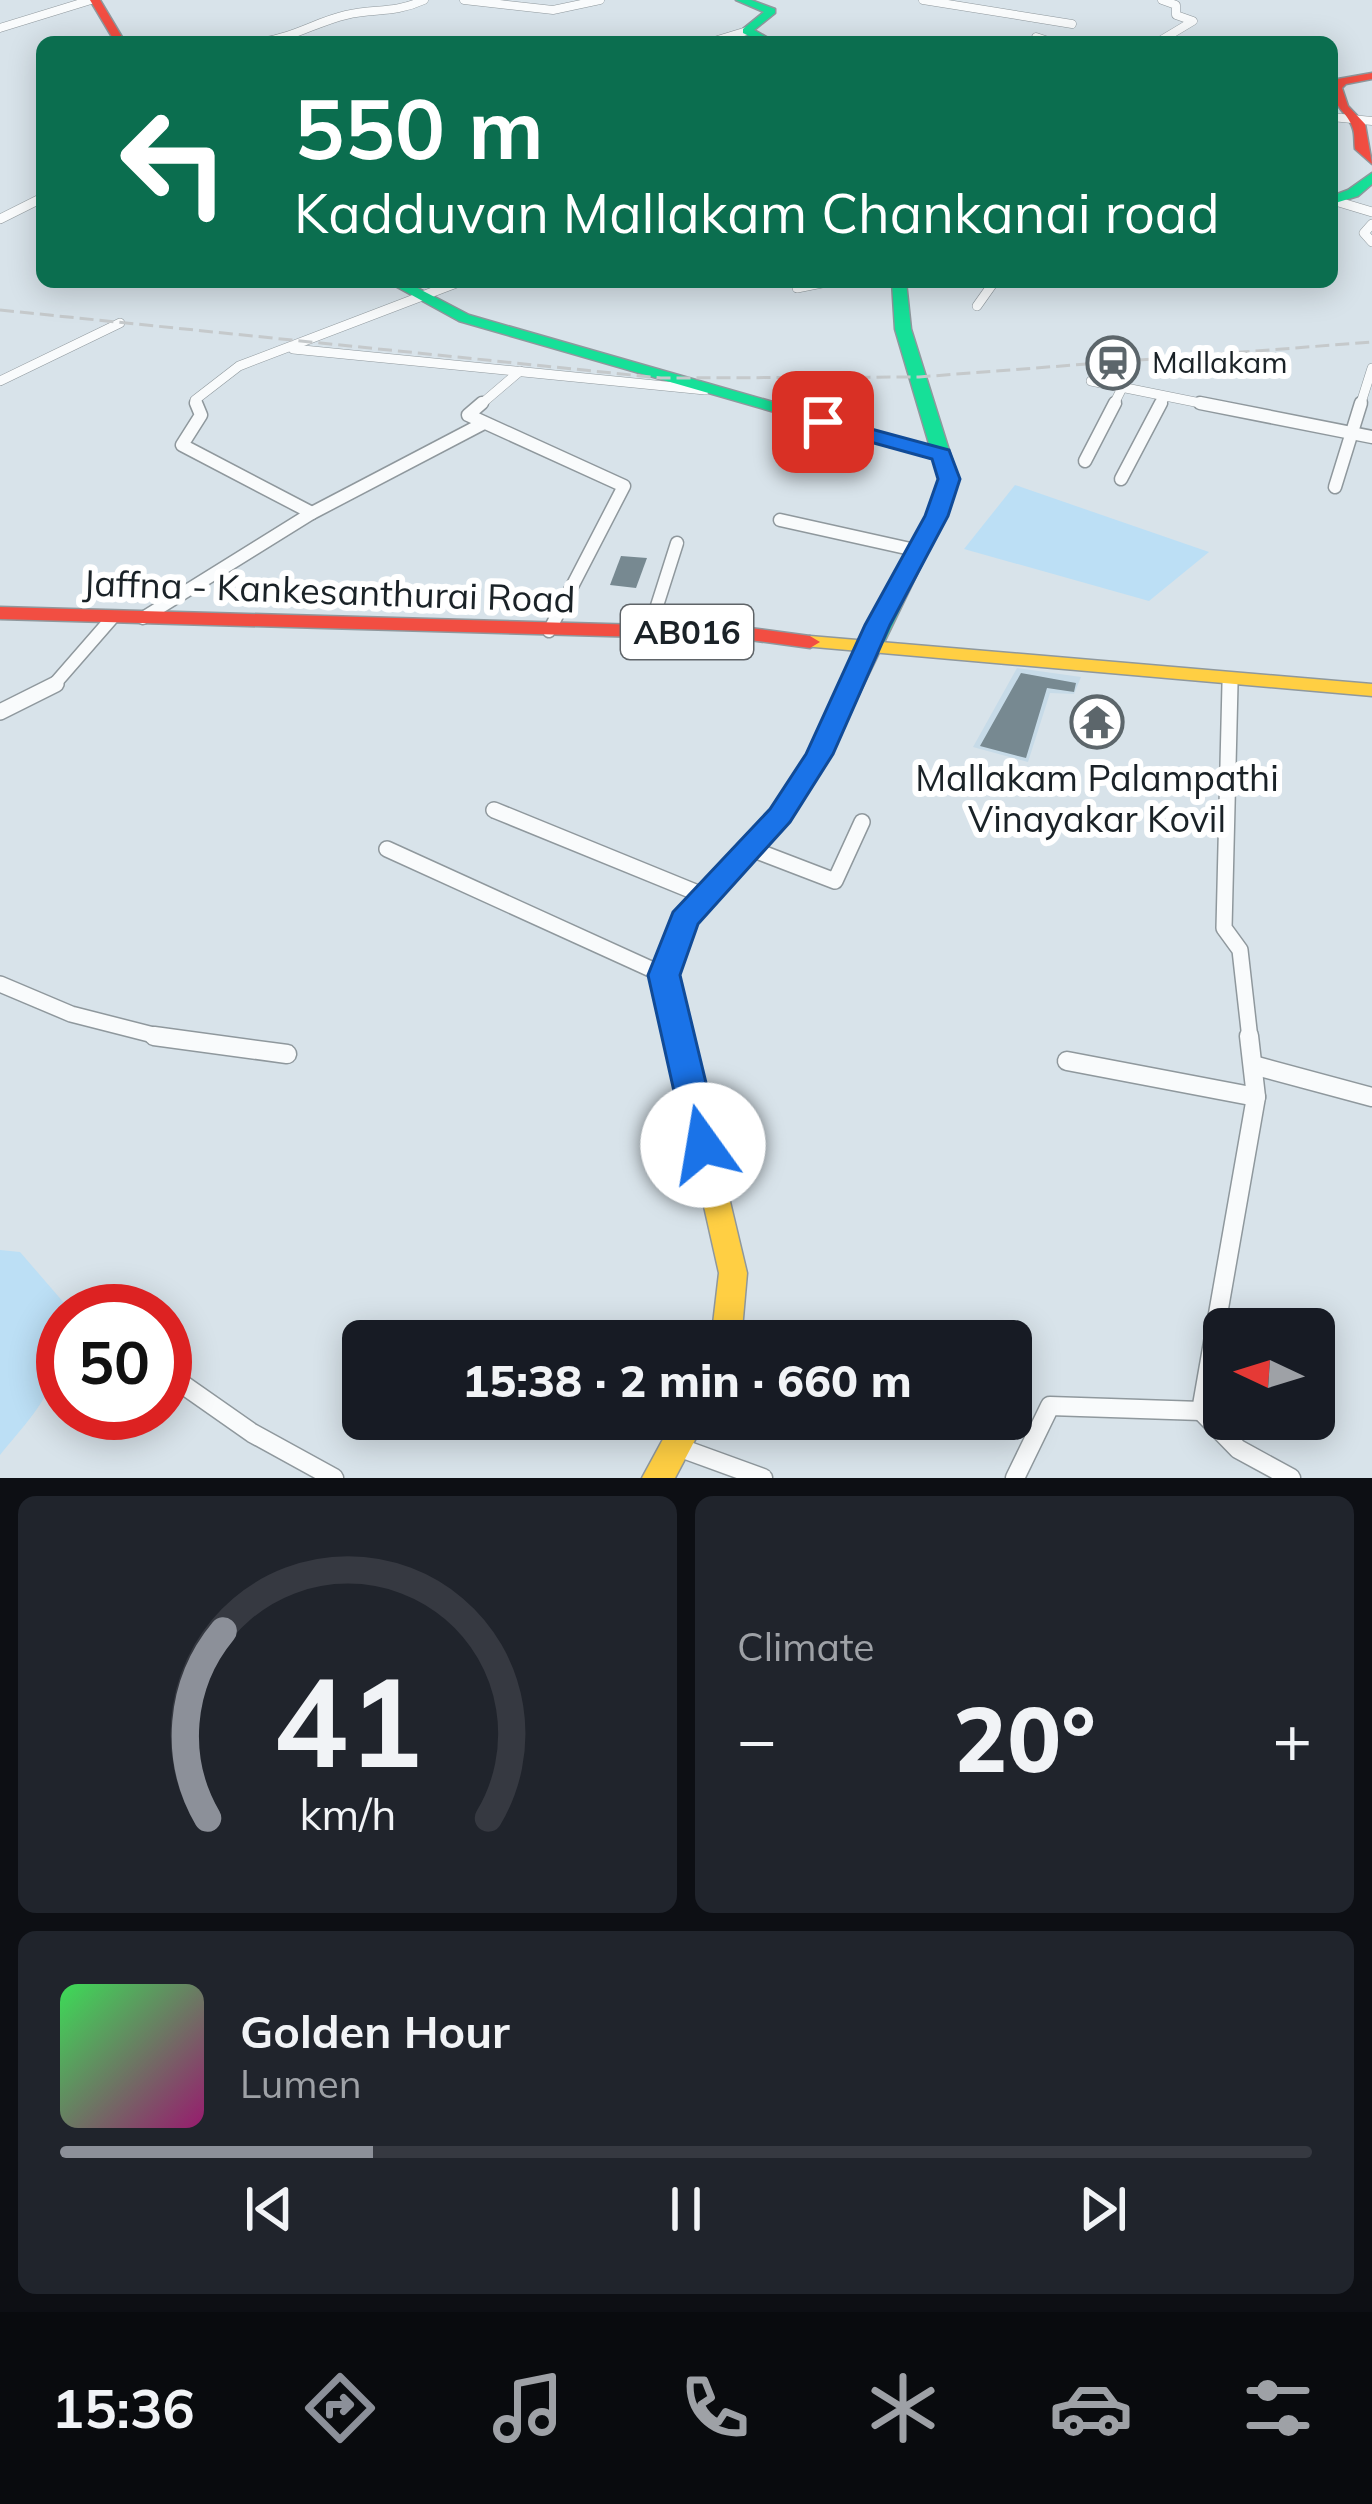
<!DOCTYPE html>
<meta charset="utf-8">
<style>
body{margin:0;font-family:Mulish,sans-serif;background:#20242c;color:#f1f3f6;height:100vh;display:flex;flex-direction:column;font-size:45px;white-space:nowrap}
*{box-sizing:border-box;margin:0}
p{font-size:39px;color:#9ea1a6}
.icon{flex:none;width:66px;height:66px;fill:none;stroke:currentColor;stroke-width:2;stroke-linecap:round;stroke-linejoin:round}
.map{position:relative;height:1478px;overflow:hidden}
.panel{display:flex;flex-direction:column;gap:18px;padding:18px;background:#0d0f14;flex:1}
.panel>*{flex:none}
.top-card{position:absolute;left:36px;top:36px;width:1302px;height:252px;border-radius:18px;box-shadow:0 6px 30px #0003;background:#0b6e4f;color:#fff;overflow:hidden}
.needle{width:78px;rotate:274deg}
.tools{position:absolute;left:1203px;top:1308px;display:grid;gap:24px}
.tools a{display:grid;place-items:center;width:132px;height:132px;border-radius:18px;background:#171b24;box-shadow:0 6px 30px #0003;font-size:60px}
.speed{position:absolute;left:36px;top:1284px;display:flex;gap:24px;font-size:60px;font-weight:700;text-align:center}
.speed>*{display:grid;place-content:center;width:156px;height:156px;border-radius:50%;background:#171b24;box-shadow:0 6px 30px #0003;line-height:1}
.speed .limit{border:18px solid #d22;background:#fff;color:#111}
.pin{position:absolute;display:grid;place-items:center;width:102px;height:102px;color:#fff;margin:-51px;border-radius:24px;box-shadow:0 6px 18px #0006}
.me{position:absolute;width:132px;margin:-66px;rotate:347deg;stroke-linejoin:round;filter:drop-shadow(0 0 9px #0008)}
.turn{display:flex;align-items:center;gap:42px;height:252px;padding:0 60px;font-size:54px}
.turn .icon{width:156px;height:156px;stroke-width:2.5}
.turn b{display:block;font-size:84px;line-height:102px}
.big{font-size:90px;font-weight:800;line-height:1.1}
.panel .widget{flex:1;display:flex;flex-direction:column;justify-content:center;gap:18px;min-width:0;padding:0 42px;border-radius:18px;background:#20242c}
.panel .dial{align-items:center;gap:0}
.dial svg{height:312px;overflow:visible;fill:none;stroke:#363941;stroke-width:7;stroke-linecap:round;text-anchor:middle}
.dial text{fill:#f1f3f6;stroke:none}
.song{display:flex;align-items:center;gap:36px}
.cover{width:144px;height:144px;border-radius:18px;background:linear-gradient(135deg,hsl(130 70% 55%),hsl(320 70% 35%))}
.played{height:12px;border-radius:6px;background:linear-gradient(90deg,#8c9099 25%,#363941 25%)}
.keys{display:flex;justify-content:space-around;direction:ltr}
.heat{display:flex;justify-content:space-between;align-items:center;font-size:66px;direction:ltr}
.panel .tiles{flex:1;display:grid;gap:18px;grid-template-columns:1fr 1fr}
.widget:last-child{grid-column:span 2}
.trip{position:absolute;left:342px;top:1320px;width:690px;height:120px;border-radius:18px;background:#171b24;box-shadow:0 6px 30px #0003;font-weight:800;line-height:120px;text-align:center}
.tab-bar{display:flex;height:192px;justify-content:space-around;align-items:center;background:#090b0e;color:#9ea1a6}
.tab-bar .icon{width:84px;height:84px}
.tab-bar .on{color:#8c9099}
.tab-bar b{font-size:54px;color:#f1f3f6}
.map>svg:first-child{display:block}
</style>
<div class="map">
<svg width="1372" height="1478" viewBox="0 0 1372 1478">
<rect width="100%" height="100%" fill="#d8e3ea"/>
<path fill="#c7dbe8" d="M1017 668 1081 677 1074 694 1050 693 1028 762 973 747Z"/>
<g fill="#bcdff5">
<path d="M1015 485 1209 552 1149 601 964 549Z"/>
<path d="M0 1250 20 1252 71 1311H63C63 1384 45 1401 0 1455Z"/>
</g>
<g fill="#778991">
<path d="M621 556 647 558 636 588 610 585Z"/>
<path d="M1021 673 1076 683 1074 692 1047 688 1026 758 980 746Z"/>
</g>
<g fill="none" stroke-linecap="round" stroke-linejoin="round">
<g stroke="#8f989d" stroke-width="9">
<g id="street-far4">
<path d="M464 0 553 10 600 0"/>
<path d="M923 0 1072 24"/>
<path d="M0 28 91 0"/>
<path d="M1036 37 1051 42"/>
<path d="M261 42C295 37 316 22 346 15 376 8 393 14 424 0"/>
<path d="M711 42 747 31"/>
<path d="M1113 42H1140"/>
<path d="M1158 42 1193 21 1176 15V5L1162 0"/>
<path d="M1332 117 1372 121"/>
</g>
</g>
<g stroke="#8f989d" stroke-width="10">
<g id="street-far3">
<path d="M1332 200 1372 212"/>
<path d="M0 219 42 198"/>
<path d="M1372 224 1364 233 1372 242"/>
<path d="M797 288 827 282"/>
<path d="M977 306 994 282"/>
<path d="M293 349 705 390"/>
<path d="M0 381 120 323"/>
<path d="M1091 381 1215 406"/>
<path d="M197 406 195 400 239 366 459 282"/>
<path d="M479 406 520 371"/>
<path d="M1113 406 1122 388"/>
<path d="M1160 406 1164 398"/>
<path d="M1360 406 1372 368"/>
</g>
</g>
<g stroke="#8f989d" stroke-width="15">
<g id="street-far2">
<path d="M482 403 468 415 624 486 549 631"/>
<path d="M1200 403 1372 437"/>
<path d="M1085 461 1115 403"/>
<path d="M1121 479 1161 403"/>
<path d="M1335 487 1361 403"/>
<path d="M312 513 484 423"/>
<path d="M780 520 915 550"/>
<path d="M143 618 312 513 182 445 201 415 196 403"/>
<path d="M648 634 677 543"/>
<path d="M52 687 113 617"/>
<path d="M1230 687V680"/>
</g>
</g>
<g stroke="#8f989d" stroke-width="18">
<g id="street-far1">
<path d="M1230 684 1224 928 1240 950 1250 1039"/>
<path d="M0 712 56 684"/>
<path d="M494 810 705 896"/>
<path d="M749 848 835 881 862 822"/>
<path d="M387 849 664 975"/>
<path d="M0 984 71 1014 169 1039"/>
</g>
</g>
<g stroke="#8f989d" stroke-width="21">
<g id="street">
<path d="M154 1036 287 1054"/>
<path d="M1067 1061 1256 1097"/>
<path d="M1253 1065 1372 1097"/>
<path d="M165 1372 252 1433 334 1478"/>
<path d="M1201 1411 1238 1449 1291 1478"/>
<path d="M675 1446 763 1478"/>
<path d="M1015 1478 1050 1406 1201 1411 1256 1097 1249 1036"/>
</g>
</g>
<g stroke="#8f989d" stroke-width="3">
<g id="fast">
<path d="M736 0H751L775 9V13L754 30 775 42H761L743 33V29L764 12Z"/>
<path d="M1372 173V184L1358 196 1332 204V196L1348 190Z"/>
<path d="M388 282H406L469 315 930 447 895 329 892 282H906L911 329 958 479 945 516 830 754 788 820 704 912H688L684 906 772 810 808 754 927 516 940 479 934 458 459 321Z"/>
</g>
</g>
<g stroke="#8f989d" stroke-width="3">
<g id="slow">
<path d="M810 636 1372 684V696L803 646 800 642 803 638Z"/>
<path d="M696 898 704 900 708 906 695 922 676 975 747 1273 741 1341H711L719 1273 652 975 672 919 688 900Z"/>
<path d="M674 1419H706L675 1478H642Z"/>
</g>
</g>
<g stroke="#8f989d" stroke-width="3">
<g id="jam">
<path d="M90 0H100L125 42H115Z"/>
<path d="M1372 73V79L1346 84 1342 88 1348 106 1365 124 1372 164 1355 149C1354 142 1355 135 1353 129 1348 111 1333 110 1332 85L1338 79Z"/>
<path d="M0 607 750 628 810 636 820 642 810 648 750 640 0 619Z"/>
</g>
</g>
<use href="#street-far4" stroke="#f9fbfc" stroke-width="8"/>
<use href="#street-far3" stroke="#f9fbfc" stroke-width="9"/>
<use href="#street-far2" stroke="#f9fbfc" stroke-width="12"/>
<use href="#street-far1" stroke="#f9fbfc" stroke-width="15"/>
<use href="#street" stroke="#f9fbfc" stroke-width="18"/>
<use href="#fast" fill="#16e098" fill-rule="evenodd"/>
<use href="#slow" fill="#ffcf43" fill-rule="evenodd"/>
<use href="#jam" fill="#f24e42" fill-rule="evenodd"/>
<path stroke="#c5c9cb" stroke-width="3" stroke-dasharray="14 6" stroke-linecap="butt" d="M0 310 661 378 919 377 1372 342"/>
</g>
<path fill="#1a73e8" stroke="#114b97" stroke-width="3" d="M823 416 949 450 960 479 948 516 890 625 833 754 790 822 698 924 680 975 721 1145 716 1155H691L686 1145 648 975 673 912 770 809 806 754 865 625 925 516 938 479 932 459 816 427V418Z"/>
<defs>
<g id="station-ring" transform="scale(2.7)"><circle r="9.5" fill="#fff" stroke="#5c666b" stroke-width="1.5"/><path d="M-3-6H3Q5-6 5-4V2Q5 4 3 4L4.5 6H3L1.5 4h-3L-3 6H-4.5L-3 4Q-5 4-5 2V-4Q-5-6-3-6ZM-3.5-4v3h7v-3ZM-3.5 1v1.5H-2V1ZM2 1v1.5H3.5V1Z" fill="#5c666b"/></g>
<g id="temple-ring" transform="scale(2.7)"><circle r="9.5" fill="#fff" stroke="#5c666b" stroke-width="1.5"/><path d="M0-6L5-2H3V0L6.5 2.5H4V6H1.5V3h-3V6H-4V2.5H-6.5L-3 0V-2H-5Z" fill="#5c666b"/></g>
</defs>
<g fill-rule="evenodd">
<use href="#station-ring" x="1113" y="363"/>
<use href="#temple-ring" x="1097" y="722"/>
</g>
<g text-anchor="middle" stroke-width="12" stroke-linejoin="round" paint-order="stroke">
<g font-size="30" fill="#1a2227" stroke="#fff" text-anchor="start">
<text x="1152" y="373">Mallakam</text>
</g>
<rect fill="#fff" stroke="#5f6468" stroke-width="3" x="621" y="605" width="132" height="54" rx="9"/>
<g font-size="33" font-weight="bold" fill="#1a2227">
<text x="687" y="644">AB016</text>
</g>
<g font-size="36" fill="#1a2227" stroke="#fff">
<text transform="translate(329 591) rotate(2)" y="13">Jaffna - Kankesanthurai Road</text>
</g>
<g font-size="36" fill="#1a2227" stroke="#fff">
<text x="1097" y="791">Mallakam Palampathi<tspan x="1097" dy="41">Vinayakar Kovil</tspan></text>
</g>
</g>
</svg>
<div class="tools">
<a><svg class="needle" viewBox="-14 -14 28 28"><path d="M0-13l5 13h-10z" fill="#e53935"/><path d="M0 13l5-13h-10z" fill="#9ea1a6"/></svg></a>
</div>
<div class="speed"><div class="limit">50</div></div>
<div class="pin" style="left:823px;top:422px;background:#d93025"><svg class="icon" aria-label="arrive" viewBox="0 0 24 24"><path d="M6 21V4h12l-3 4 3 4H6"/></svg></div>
<svg class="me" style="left:703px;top:1145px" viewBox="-20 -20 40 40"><circle r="19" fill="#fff"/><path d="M0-13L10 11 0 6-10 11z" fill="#1a73e8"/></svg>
<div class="trip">15:38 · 2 min · 660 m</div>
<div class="top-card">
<div class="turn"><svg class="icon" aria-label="left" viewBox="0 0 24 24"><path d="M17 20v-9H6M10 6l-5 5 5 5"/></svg><div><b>550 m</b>Kadduvan Mallakam Chankanai road</div></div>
</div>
</div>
<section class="panel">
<div class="tiles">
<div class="widget dial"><svg viewBox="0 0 100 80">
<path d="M14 69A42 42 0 1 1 86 69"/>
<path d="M14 69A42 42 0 0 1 18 21" stroke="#8c9099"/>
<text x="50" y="56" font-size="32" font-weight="700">41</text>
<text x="50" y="72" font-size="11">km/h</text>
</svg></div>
<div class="widget"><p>Climate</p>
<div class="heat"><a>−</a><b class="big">20°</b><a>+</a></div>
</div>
<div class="widget">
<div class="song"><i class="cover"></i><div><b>Golden Hour</b><p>Lumen</p></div></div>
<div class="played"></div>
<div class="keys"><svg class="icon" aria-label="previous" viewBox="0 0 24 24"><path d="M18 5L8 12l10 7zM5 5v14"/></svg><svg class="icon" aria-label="pause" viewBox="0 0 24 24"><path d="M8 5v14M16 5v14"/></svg><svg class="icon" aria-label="next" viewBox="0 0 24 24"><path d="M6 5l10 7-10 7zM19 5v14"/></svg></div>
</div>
</div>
</section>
<nav class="tab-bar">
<b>15:36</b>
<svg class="icon on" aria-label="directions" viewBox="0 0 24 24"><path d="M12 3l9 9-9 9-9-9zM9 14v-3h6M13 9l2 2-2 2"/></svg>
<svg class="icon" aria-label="music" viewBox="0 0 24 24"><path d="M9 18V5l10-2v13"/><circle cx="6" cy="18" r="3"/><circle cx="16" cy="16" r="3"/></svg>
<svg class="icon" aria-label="phone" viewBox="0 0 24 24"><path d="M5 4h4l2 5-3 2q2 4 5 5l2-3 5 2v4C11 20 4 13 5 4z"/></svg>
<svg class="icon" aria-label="climate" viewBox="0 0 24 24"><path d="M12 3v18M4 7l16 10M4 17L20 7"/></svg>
<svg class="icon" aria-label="car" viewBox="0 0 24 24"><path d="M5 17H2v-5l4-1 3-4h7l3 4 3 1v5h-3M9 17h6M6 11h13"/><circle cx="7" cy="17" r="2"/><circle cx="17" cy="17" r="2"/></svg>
<svg class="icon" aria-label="filters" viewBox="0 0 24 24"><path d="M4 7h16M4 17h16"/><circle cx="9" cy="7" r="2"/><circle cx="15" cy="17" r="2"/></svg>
</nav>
